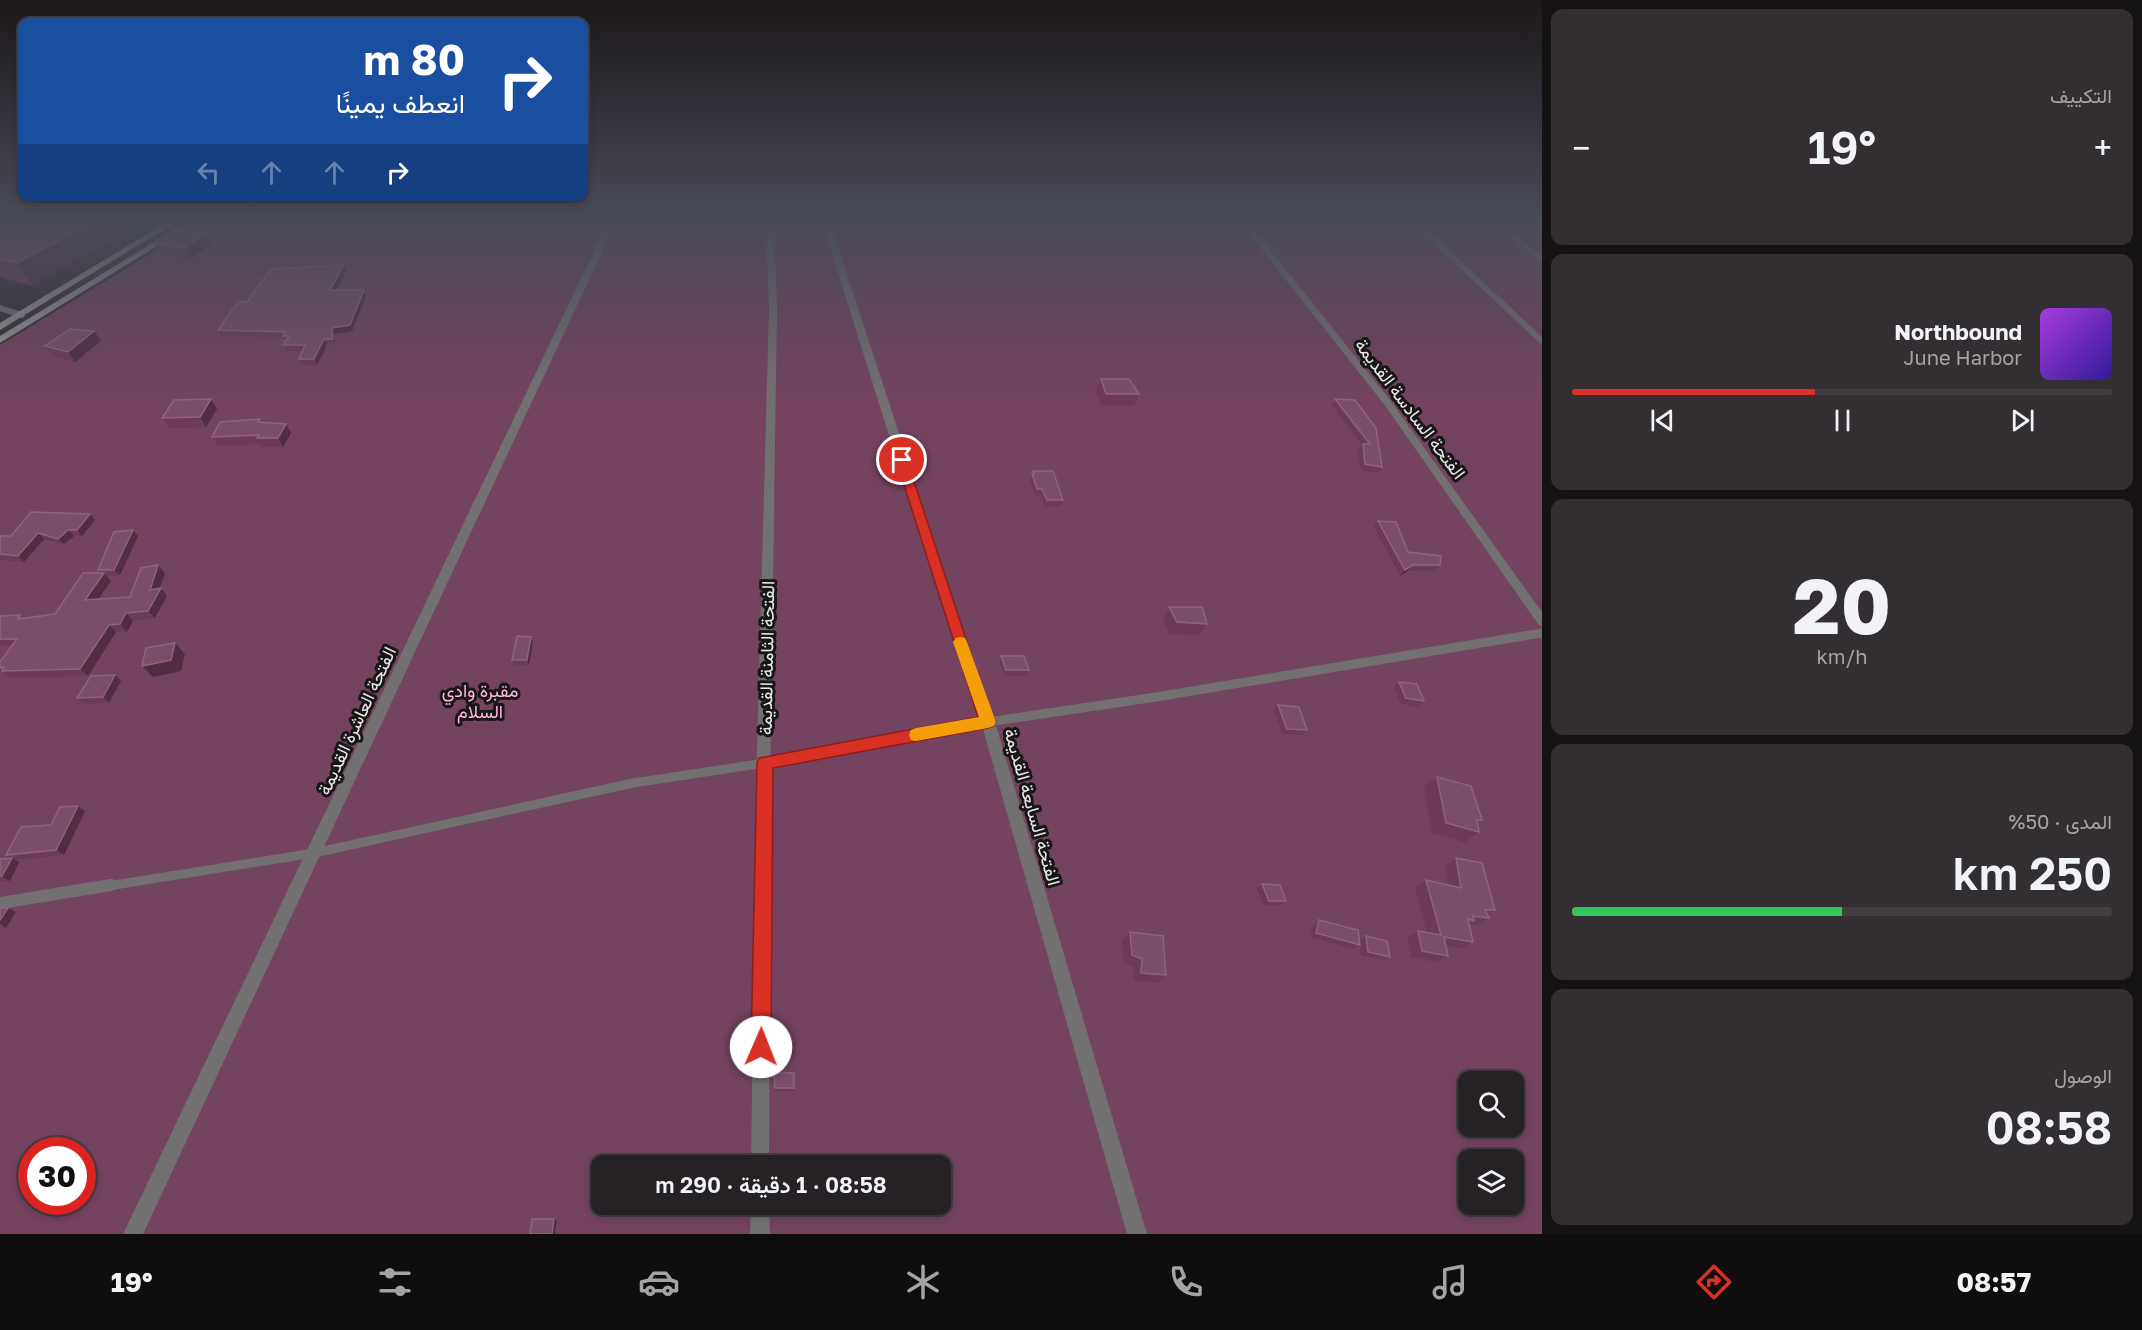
<!DOCTYPE html>
<html lang="ar">
<meta charset="utf-8">
<style>
body{margin:0;font-family:"Golos Text",Vazirmatn,sans-serif;background:#322e31;color:#f1f3f6;direction:rtl;height:100vh;display:flex;flex-direction:column;font-size:22px;white-space:nowrap}
*{box-sizing:border-box;margin:0}
p{font-size:20px;color:#a4a3a6}
.icon{flex:none;width:33px;height:33px;fill:none;stroke:currentColor;stroke-width:2;stroke-linecap:round;stroke-linejoin:round}
.map{position:relative;flex:1;overflow:hidden;direction:ltr}
.drawer{display:flex;flex-direction:column;gap:9px;padding:9px;background:#151214;width:600px}
.drawer>*{flex:none}
.hud{position:absolute;left:18px;top:18px;width:570px;height:183px;border-radius:12px;box-shadow:0 3px 9px #0003,0 0 0 2px #423e41;direction:rtl;background:#1a4fa0;color:#fff;overflow:hidden}
.tools{position:absolute;left:1458px;top:1071px;display:grid;gap:12px}
.tools a{display:grid;place-items:center;width:66px;height:66px;border-radius:12px;background:#262124;box-shadow:0 3px 9px #0003,0 0 0 2px #423e41;font-size:30px}
.speed{position:absolute;left:18px;top:1137px;display:flex;gap:12px;font-size:30px;font-weight:700;text-align:center}
.speed>*{display:grid;place-content:center;width:78px;height:78px;border-radius:50%;background:#262124;box-shadow:0 3px 9px #0003,0 0 0 2px #423e41;line-height:1}
.speed .limit{border:9px solid #d22;background:#fff;color:#111}
.pin{position:absolute;display:grid;place-items:center;width:51px;height:51px;color:#fff;margin:-26px;border:3px solid #fff;border-radius:50%;box-shadow:0 2px 6px #0007}
.me{position:absolute;width:66px;margin:-33px;rotate:1deg;stroke-linejoin:round;filter:drop-shadow(0 0 4px #0008)}
.turn{display:flex;align-items:center;gap:21px;height:126px;padding:0 24px;font-size:27px}
.turn .icon{width:78px;height:78px;stroke-width:2.5}
.turn b{display:block;font-size:42px;line-height:51px}
.lanes{display:flex;align-items:center;height:57px;padding:0 24px;background:#0003;justify-content:center;gap:30px;direction:ltr}
.lanes .off{opacity:.35}
.big{font-size:45px;font-weight:600;line-height:1.1}
.drawer .widget{flex:1;display:flex;flex-direction:column;justify-content:center;gap:9px;min-width:0;padding:0 21px;border-radius:12px;background:#322e31}
.drawer .dial{align-items:center;gap:0}
.dial b{font-size:78px;line-height:1}
.song{display:flex;align-items:center;gap:18px}
.cover{width:72px;height:72px;border-radius:9px;background:linear-gradient(135deg,hsl(280 70% 55%),hsl(250 70% 35%))}
.played{height:6px;border-radius:3px;background:linear-gradient(90deg,#d93025 45%,#423e41 45%)}
.keys{display:flex;justify-content:space-around;direction:ltr}
.heat{display:flex;justify-content:space-between;align-items:center;font-size:33px;direction:ltr}
.charge{height:9px;border-radius:4px;background:linear-gradient(90deg,#34c759 50%,#423e41 0)}
.trip{position:absolute;left:591px;top:1155px;width:360px;height:60px;border-radius:12px;background:#262124;box-shadow:0 3px 9px #0003,0 0 0 2px #423e41;font-weight:600;line-height:60px;text-align:center;direction:rtl}
.tab-bar{display:flex;height:96px;justify-content:space-around;align-items:center;background:#0f0d0e;color:#a4a3a6}
.tab-bar .icon{width:42px;height:42px}
.tab-bar .active{color:#d93025}
.tab-bar b{font-size:27px;color:#f1f3f6}
main{display:flex;flex:1;min-height:0}
.map>svg:first-child{display:block}
</style>
<main>
<section class="drawer">
<div class="widget"><p>التكييف</p>
<div class="heat"><a>−</a><b class="big">19°</b><a>+</a></div>
</div>
<div class="widget">
<div class="song"><i class="cover"></i><div><b>Northbound</b><p>June Harbor</p></div></div>
<div class="played"></div>
<div class="keys"><svg class="icon" aria-label="previous" viewBox="0 0 24 24"><path d="M18 5L8 12l10 7zM5 5v14"/></svg><svg class="icon" aria-label="pause" viewBox="0 0 24 24"><path d="M8 5v14M16 5v14"/></svg><svg class="icon" aria-label="next" viewBox="0 0 24 24"><path d="M6 5l10 7-10 7zM19 5v14"/></svg></div>
</div>
<div class="widget dial"><b>20</b><p>km/h</p></div>
<div class="widget"><p>المدى · 50%</p><b class="big">250 km</b><div class="charge"></div></div>
<div class="widget"><p>الوصول</p><b class="big">08:58</b></div>
</section>
<div class="map">
<svg width="1542" height="1234" viewBox="0 0 1542 1234">
<rect width="100%" height="100%" fill="#332c30"/>
<path fill="#734360" fill-rule="evenodd" d="M203 222H1542V1234H0V345ZM1468 1082H1514V1126H1468ZM32 1150H82V1202H32ZM1468 1160H1514V1204H1468ZM602 1166H940V1204H602Z"/>
<g fill="none" stroke-linecap="round" stroke-linejoin="round">
<g stroke="#737072" stroke-width="6">
<path d="M1415 222 1542 341"/>
<path d="M0 308 22 315"/>
</g>
<path stroke="#737072" stroke-width="9" d="M102 887 314 853 633 783 765 763 988 722 1156 697 1542 633"/>
<path stroke="#737072" stroke-width="12" d="M0 903 111 885"/>
<g fill="#737072" fill-rule="evenodd">
<path d="M608 222H616L143 1234H123Z"/>
<path d="M766 222H774L777 309 770 786 769 1166H751L756 786 769 309Z"/>
<path d="M822 222H830L989 709 995 722 1147 1234H1127L981 722 975 709Z"/>
<path d="M1240 222H1248L1390 400 1542 612V626L1538 624 1384 404Z"/>
<path d="M1490 222H1499L1542 256V262Z"/>
<path d="M751 1204H769L770 1234H750Z"/>
</g>
<g fill="#9a9497" fill-rule="evenodd">
<path d="M167 222H176L0 330V323Z"/>
<path d="M187 222H196L0 343V336Z"/>
</g>
</g>
<g fill="#6d3a5a">
<path d="M0 222 33 286 0 277Z"/>
<path d="M776 222 823 226V232H815V238L777 239Z"/>
<path d="M832 222H853V225L843 226 842 232H836Z"/>
<path d="M205 233 211 244 191 259 160 254 153 243Z"/>
<path d="M344 265 346 271 336 290 366 296 352 331 334 334 335 344 327 345 317 365H302L299 359 303 351H286L283 345 286 341 284 337 221 336 218 330 247 302Z"/>
<path d="M94 331 101 341 75 362 52 356 45 346Z"/>
<path d="M1101 379 1139 394 1134 406H1101L1096 391Z"/>
<path d="M1335 399 1355 400 1382 467 1378 473 1361 470 1358 450 1362 445 1332 405Z"/>
<path d="M217 409 206 427 169 428 162 418Z"/>
<path d="M260 419 263 422 286 424 291 433 283 447H262L260 444 218 446 212 437Z"/>
<path d="M1033 471 1063 500 1061 506H1045L1040 495H1035L1030 480Z"/>
<path d="M90 514 95 520 82 536H74L64 544 44 539 24 562 0 560V536H11Z"/>
<path d="M1378 521 1408 552 1440 565 1435 571H1408L1400 576 1374 527Z"/>
<path d="M133 530 138 536 120 575 106 576 111 581 98 599 130 597 165 573 159 588 167 596 155 618 133 621 127 632H116L88 676 10 678 0 671V662L11 646H0V616L23 618 55 614 101 573 98 570Z"/>
<path d="M1169 607 1207 624 1200 635 1170 634 1163 619Z"/>
<path d="M531 637 533 642 529 665H514L512 660Z"/>
<path d="M1001 656 1029 670 1026 676H1004L999 661Z"/>
<path d="M115 675 121 681 109 703 83 704 77 698Z"/>
<path d="M1399 682 1424 701 1418 707 1400 703 1394 687Z"/>
<path d="M1278 705 1307 730 1302 735 1282 734 1274 711Z"/>
<path d="M1437 777 1482 820 1478 823 1479 832 1465 842 1432 833 1424 787Z"/>
<path d="M85 811 64 855 14 860 19 862 10 881H0V859L11 858 6 855 51 825Z"/>
<path d="M1456 858 1495 910 1487 914 1489 918 1477 925 1469 924 1473 942 1461 948 1446 946 1448 956 1436 962 1411 957 1407 937 1418 931 1427 933 1415 887 1426 880 1448 885 1445 865Z"/>
<path d="M1262 884 1286 901 1281 905H1263L1257 889Z"/>
<path d="M1319 920 1360 945 1353 949 1310 937 1313 924Z"/>
<path d="M1130 932 1166 975 1158 983 1133 980 1134 967 1124 963 1122 940Z"/>
<path d="M1366 936 1390 957 1383 960 1361 955 1360 940Z"/>
<path d="M774 1073 794 1088V1091H775Z"/>
<rect x="774" y="1204" width="20" height="7"/>
</g>
<g fill="#502d43">
<path d="M93 222H145L33 286 17 263Z"/>
<path d="M205 233 211 244 191 259 185 248Z"/>
<path d="M344 265 346 271 333 296 330 290Z"/>
<path d="M364 290 366 296 352 331 334 334 335 344 333 339 332 328Z"/>
<path d="M94 331 101 341 75 362 68 352Z"/>
<path d="M324 339 327 345 317 365 314 359Z"/>
<path d="M211 399 217 409 206 427 200 417Z"/>
<path d="M286 424 291 433 283 447 278 438Z"/>
<path d="M90 514 95 520 82 536 77 530Z"/>
<path d="M68 530 74 536 64 544 58 539Z"/>
<path d="M133 530 138 536 120 575 114 570Z"/>
<path d="M38 533 44 539 24 562 18 556Z"/>
<path d="M158 565 165 573 158 594 161 588 167 596 155 618 148 611 150 590Z"/>
<path d="M1413 565 1408 571 1400 576 1405 570Z"/>
<path d="M104 573 111 581 92 608 85 600Z"/>
<path d="M126 613 133 621 127 632 120 624Z"/>
<path d="M109 625 116 632 88 676 80 669Z"/>
<path d="M531 637 533 642 529 665 527 660Z"/>
<path d="M175 643 185 654 181 671 153 677 142 666Z"/>
<path d="M115 675 121 681 109 703 103 697Z"/>
<path d="M78 806 85 811 64 855 56 850Z"/>
<path d="M12 858 19 862 10 881 2 876Z"/>
<path d="M8 908 16 912 6 928 0 924V920Z"/>
<path d="M554 1219 557 1220 555 1234H552Z"/>
</g>
<g fill="#7a4d69" stroke="#8c657d" stroke-width="1.5">
<path d="M0 222H93L17 263 0 259Z"/>
<path d="M776 222H822L823 226H815V232L777 234Z"/>
<path d="M834 222H842L843 226H836Z"/>
<path d="M172 231 205 233 185 248 153 243Z"/>
<path d="M344 265 330 290H364L350 325 332 328 333 339H324L314 359H299L305 345H283L289 336H283L285 332 218 330 238 302H247L271 269Z"/>
<path d="M70 329 94 331 68 352 45 346Z"/>
<path d="M1101 379H1129L1139 394H1106Z"/>
<path d="M211 399 200 417 162 418 174 400Z"/>
<path d="M1335 399 1355 400 1376 428 1382 467 1365 464 1363 444H1370Z"/>
<path d="M260 419 258 422 286 424 278 438H257L259 435 212 437 220 422Z"/>
<path d="M1033 471H1053L1063 500H1047L1042 489H1037L1032 474H1034Z"/>
<path d="M31 512 90 514 77 530H68L58 539 38 533 18 556 0 554V536H11Z"/>
<path d="M1378 521 1396 522 1408 552 1441 556 1440 565H1413L1405 570Z"/>
<path d="M133 530 114 570H98L114 532Z"/>
<path d="M158 565 150 590 161 588 148 611 126 613 120 624 109 625 80 669 2 671 4 667 0 668V662L17 639H0V616L20 615 18 619 55 614 83 573H104L85 600 130 597 141 568Z"/>
<path d="M1169 607H1202L1207 624 1177 622Z"/>
<path d="M517 636 531 637 527 660H512Z"/>
<path d="M175 643 171 660 142 666 146 648Z"/>
<path d="M1001 656H1024L1029 670H1006Z"/>
<path d="M115 675 103 697 77 698 91 676Z"/>
<path d="M1399 682 1417 684 1424 701 1406 698Z"/>
<path d="M1278 705 1299 707 1307 730 1287 729Z"/>
<path d="M1437 777 1471 786 1482 820H1477L1479 832 1446 823Z"/>
<path d="M78 806 56 850 6 855 21 827 51 825 60 807Z"/>
<path d="M12 858 2 876H0V859Z"/>
<path d="M1456 858 1482 863 1495 910H1485L1489 918 1473 916 1474 921 1468 919 1473 942 1444 937 1448 956 1422 951 1418 931 1441 935 1426 880 1461 888Z"/>
<path d="M1262 884 1280 885 1286 901H1269Z"/>
<path d="M0 908H8L0 920Z"/>
<path d="M1319 920 1358 930 1360 945 1316 933Z"/>
<path d="M1130 932 1163 936 1166 975 1141 973 1142 959 1132 955Z"/>
<path d="M1366 936 1387 941 1390 957 1368 952Z"/>
<path d="M774 1073H794V1088H775Z"/>
<rect x="774" y="1204" width="20" height="6"/>
<path d="M532 1219H554L552 1234H530Z"/>
</g>
<linearGradient id="sky" x2="0" y2="1"><stop stop-color="#1c181a"/><stop offset="0.56" stop-color="#4a4b59"/><stop offset="1" stop-color="#4a4b59" stop-opacity="0"/></linearGradient>
<rect width="1542" height="395" fill="url(#sky)"/>
<path fill="#d93025" stroke="#8d1f18" stroke-width="1.5" d="M902 457 907 460 989 709 996 722 994 726 988 728 773 768 771 1047 768 1054 761 1056 754 1054 751 1047 757 763 759 758 978 717 896 460Z"/>
<path fill="#f59e0b" d="M960 637 965 638 967 642 996 722 994 726 988 728 916 741 911 740 909 735 911 730 916 728 979 717 953 642 956 638Z"/>
<g text-anchor="middle" stroke-width="6" stroke-linejoin="round" paint-order="stroke">
<g font-size="18" fill="#ebe7e9" stroke="#191617">
<text transform="translate(1410 409) rotate(53)" y="6">الفتحة السادسة القديمة</text>
<text transform="translate(767 658) rotate(-89)" y="6">الفتحة الثامنة القديمة</text>
<text transform="translate(357 721) rotate(-65)" y="6">الفتحة العاشرة القديمة</text>
<text transform="translate(1032 807) rotate(74)" y="6">الفتحة السابعة القديمة</text>
</g>
<g font-size="18" fill="#feb8e0" stroke="#191617">
<text x="480" y="697">مقبرة وادي<tspan x="480" dy="21">السلام</tspan></text>
</g>
</g>
</svg>
<div class="tools">
<a><svg class="icon" aria-label="search" viewBox="0 0 24 24"><circle cx="10" cy="10" r="6"/><path d="M15 15l6 6"/></svg></a>
<a><svg class="icon" aria-label="layers" viewBox="0 0 24 24"><path d="M12 4l9 5-9 5-9-5zM3 14l9 5 9-5"/></svg></a>
</div>
<div class="speed"><div class="limit">30</div></div>
<div class="pin" style="left:902px;top:460px;background:#d93025"><svg class="icon" aria-label="arrive" viewBox="0 0 24 24"><path d="M6 21V4h12l-3 4 3 4H6"/></svg></div>
<svg class="me" style="left:761px;top:1047px" viewBox="-20 -20 40 40"><circle r="19" fill="#fff"/><path d="M0-13L10 11 0 6-10 11z" fill="#d93025"/></svg>
<div class="trip">08:58 · 1 دقيقة · 290 m</div>
<div class="hud">
<div class="turn"><svg class="icon" aria-label="right" viewBox="0 0 24 24"><path d="M7 20v-9h11M14 6l5 5-5 5"/></svg><div><b>80 m</b>انعطف يمينًا</div></div>
<div class="lanes"><svg class="icon off" aria-label="left" viewBox="0 0 24 24"><path d="M17 20v-9H6M10 6l-5 5 5 5"/></svg><svg class="icon off" aria-label="ahead" viewBox="0 0 24 24"><path d="M12 20V5M6 11l6-6 6 6"/></svg><svg class="icon off" aria-label="ahead" viewBox="0 0 24 24"><path d="M12 20V5M6 11l6-6 6 6"/></svg><svg class="icon" aria-label="right" viewBox="0 0 24 24"><path d="M7 20v-9h11M14 6l5 5-5 5"/></svg></div>
</div>
</div>
</main>
<nav class="tab-bar">
<b>08:57</b>
<svg class="icon active" aria-label="directions" viewBox="0 0 24 24"><path d="M12 3l9 9-9 9-9-9zM9 14v-3h6M13 9l2 2-2 2"/></svg>
<svg class="icon" aria-label="music" viewBox="0 0 24 24"><path d="M9 18V5l10-2v13"/><circle cx="6" cy="18" r="3"/><circle cx="16" cy="16" r="3"/></svg>
<svg class="icon" aria-label="phone" viewBox="0 0 24 24"><path d="M5 4h4l2 5-3 2q2 4 5 5l2-3 5 2v4C11 20 4 13 5 4z"/></svg>
<svg class="icon" aria-label="climate" viewBox="0 0 24 24"><path d="M12 3v18M4 7l16 10M4 17L20 7"/></svg>
<svg class="icon" aria-label="car" viewBox="0 0 24 24"><path d="M5 17H2v-5l4-1 3-4h7l3 4 3 1v5h-3M9 17h6M6 11h13"/><circle cx="7" cy="17" r="2"/><circle cx="17" cy="17" r="2"/></svg>
<svg class="icon" aria-label="filters" viewBox="0 0 24 24"><path d="M4 7h16M4 17h16"/><circle cx="9" cy="7" r="2"/><circle cx="15" cy="17" r="2"/></svg>
<b>19°</b>
</nav>
